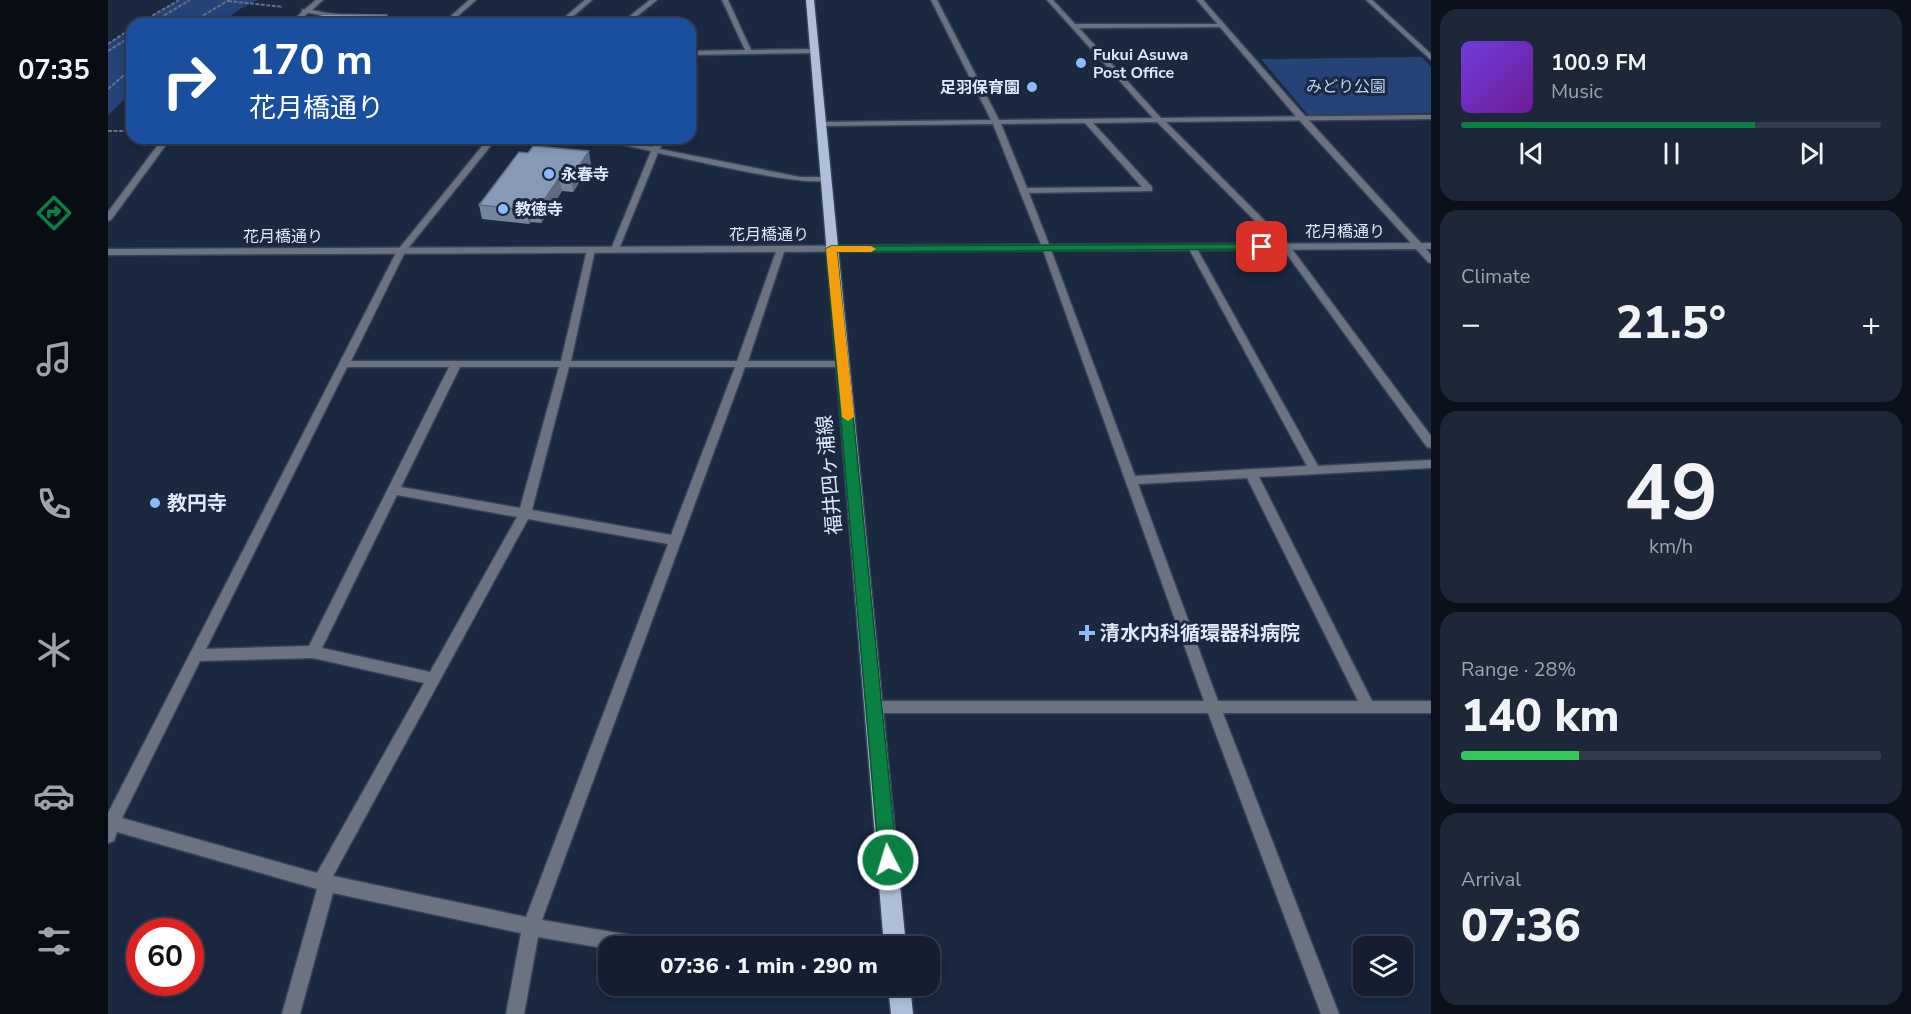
<!DOCTYPE html>
<meta charset="utf-8">
<style>
body{margin:0;font-family:"Nunito Sans","Noto Sans JP",sans-serif;background:#1d2738;color:#f1f3f6;height:100vh;display:flex;flex-direction:column;font-size:22px;white-space:nowrap}
*{box-sizing:border-box;margin:0}
p{font-size:20px;color:#9da2ab}
.icon{flex:none;width:33px;height:33px;fill:none;stroke:currentColor;stroke-width:2;stroke-linecap:round;stroke-linejoin:round}
.map{position:relative;flex:1;overflow:hidden}
.drawer{display:flex;flex-direction:column;gap:9px;padding:9px;background:#0b101a;width:480px}
.drawer>*{flex:none}
.top-card{position:absolute;left:18px;top:18px;width:570px;height:126px;border-radius:18px;box-shadow:0 3px 9px #0003,0 0 0 2px #333c4c;background:#1a4fa0;color:#fff;overflow:hidden}
.buttons{position:absolute;left:1245px;top:936px;display:grid;gap:12px}
.buttons a{display:grid;place-items:center;width:60px;height:60px;border-radius:12px;background:#141e30;box-shadow:0 3px 9px #0003,0 0 0 2px #333c4c;font-size:30px}
.speed{position:absolute;left:18px;top:918px;display:flex;gap:12px;font-size:30px;font-weight:700;text-align:center}
.speed>*{display:grid;place-content:center;width:78px;height:78px;border-radius:50%;background:#141e30;box-shadow:0 3px 9px #0003,0 0 0 2px #333c4c;line-height:1}
.speed .limit{border:9px solid #d22;background:#fff;color:#111}
.pin{position:absolute;display:grid;place-items:center;width:51px;height:51px;color:#fff;margin:-26px;border-radius:12px;box-shadow:0 3px 9px #0006}
.me{position:absolute;width:66px;margin:-33px;rotate:355deg;stroke-linejoin:round;filter:drop-shadow(0 0 4px #0008)}
.turn{display:flex;align-items:center;gap:21px;height:126px;padding:0 24px;font-size:27px}
.turn .icon{width:78px;height:78px;stroke-width:2.5}
.turn b{display:block;font-size:42px;line-height:51px}
.big{font-size:45px;font-weight:800;line-height:1.1}
.drawer .card{flex:1;display:flex;flex-direction:column;justify-content:center;gap:9px;min-width:0;padding:0 21px;border-radius:18px;background:#1d2738}
.drawer .dial{align-items:center;gap:0}
.dial b{font-size:78px;line-height:1}
.song{display:flex;align-items:center;gap:18px}
.cover{width:72px;height:72px;border-radius:9px;background:linear-gradient(135deg,hsl(260 70% 55%),hsl(280 70% 35%))}
.played{height:6px;border-radius:3px;background:linear-gradient(90deg,#0b8043 70%,#333c4c 70%)}
.keys{display:flex;justify-content:space-around;direction:ltr}
.heat{display:flex;justify-content:space-between;align-items:center;font-size:33px;direction:ltr}
.charge{height:9px;border-radius:4px;background:linear-gradient(90deg,#34c759 28%,#333c4c 0)}
.trip{position:absolute;left:490px;top:936px;width:342px;height:60px;border-radius:18px;background:#141e30;box-shadow:0 3px 9px #0003,0 0 0 2px #333c4c;font-weight:800;line-height:60px;text-align:center}
main{display:flex;flex:1;min-height:0}
.dock{display:flex;flex-direction:column;width:108px;justify-content:space-around;align-items:center;background:#080c13;color:#9da2ab}
.dock .icon{width:42px;height:42px}
.dock .current{color:#0b8043}
.dock b{font-size:27px;color:#f1f3f6}
.map>svg:first-child{display:block}
</style>
<main>
<nav class="dock">
<b>07:35</b>
<svg class="icon current" aria-label="directions" viewBox="0 0 24 24"><path d="M12 3l9 9-9 9-9-9zM9 14v-3h6M13 9l2 2-2 2"/></svg>
<svg class="icon" aria-label="music" viewBox="0 0 24 24"><path d="M9 18V5l10-2v13"/><circle cx="6" cy="18" r="3"/><circle cx="16" cy="16" r="3"/></svg>
<svg class="icon" aria-label="phone" viewBox="0 0 24 24"><path d="M5 4h4l2 5-3 2q2 4 5 5l2-3 5 2v4C11 20 4 13 5 4z"/></svg>
<svg class="icon" aria-label="climate" viewBox="0 0 24 24"><path d="M12 3v18M4 7l16 10M4 17L20 7"/></svg>
<svg class="icon" aria-label="car" viewBox="0 0 24 24"><path d="M5 17H2v-5l4-1 3-4h7l3 4 3 1v5h-3M9 17h6M6 11h13"/><circle cx="7" cy="17" r="2"/><circle cx="17" cy="17" r="2"/></svg>
<svg class="icon" aria-label="filters" viewBox="0 0 24 24"><path d="M4 7h16M4 17h16"/><circle cx="9" cy="7" r="2"/><circle cx="15" cy="17" r="2"/></svg>
</nav>
<div class="map">
<svg width="1323" height="1014" viewBox="0 0 1323 1014">
<rect width="100%" height="100%" fill="#1a2840"/>
<g fill="#254377">
<path d="M71 0H150L132 9 112 24H30Z"/>
<path d="M24 28V92L0 115V44Z"/>
<path d="M1314 57 1323 67V113L1200 115 1153 59Z"/>
</g>
<g fill="none" stroke-linecap="round" stroke-linejoin="round">
<g stroke="#35435a" stroke-width="3">
<g id="minor">
<path d="M208 0H215L204 10 234 16 231 18 200 13 188 24H181L194 12V10L197 9Z"/>
<path d="M361 0H368L341 24H334Z"/>
<path d="M477 0H484L456 24H449Z"/>
<path d="M542 0H549L519 24H512Z"/>
<path d="M614 0H620L643 50 706 49 709 51 706 53 582 55V51L637 50Z"/>
<path d="M823 0H829L891 120 1045 118 939 0H945L967 24H1116L1117 25 1114 27 971 28 1053 118 1323 115V119L1058 122 1181 245 1323 436V448L1319 447 1175 249 1049 122 985 123 1044 187V191L921 193 942 247 1027 476 1199 466 1080 247 1084 244 1088 247 1210 466 1323 460V468L1151 477 1264 701H1323V713H1115L1231 1014H1213L1100 713H766L761 712 759 707 761 702 766 701H1096L934 247 885 124 713 126 709 124 713 122 883 120ZM977 123 1034 187 919 188 893 124ZM1139 478 1250 701H1110L1030 484Z"/>
<path d="M1258 0H1264L1323 54V60Z"/>
<path d="M266 19 289 22 292 24 264 22 263 21Z"/>
<path d="M55 138H63L3 220 0 221V212Z"/>
<path d="M234 138 379 141 381 138H389L297 252 243 361H453L479 250 483 247 487 250 463 361H629L669 249 673 246 677 249 640 361H735L740 364 735 367H637L434 920 533 937 539 940 542 946H501V949L430 937 416 1014H398L413 933 225 893 192 1014H174L209 889 9 832 6 841 0 843V813L289 251 375 145 238 140ZM239 367H341L201 646 98 649ZM352 367H451L412 508 293 487ZM461 367H627L563 535 424 510ZM289 495 409 517 322 672 214 648ZM420 519 560 544 418 917 225 876ZM205 658 316 683 209 873 14 818 92 661Z"/>
<path d="M483 138H499L544 147 548 138H556L552 149 692 177H718L722 179C705 190 577 158 550 153L511 249 507 252 503 249 543 151Z"/>
</g>
</g>
<g stroke="#35435a" stroke-width="3">
<path id="tertiary" d="M1089 0H1095L1197 116 1313 243H1323V249H1318L1323 255V263L1320 262 1308 249 0 255V249L1303 243 1191 120Z"/>
</g>
<g stroke="#35435a" stroke-width="3">
<g id="primary">
<path d="M698 0H706L798 946H776Z"/>
<path d="M780 986H802L805 1014H783Z"/>
</g>
</g>
<g stroke="#657186" stroke-width="2" stroke-dasharray="4 1.5" stroke-linecap="butt">
<path d="M120 1 175 7"/>
<path d="M30 24 71 0"/>
<path d="M42 24 82 0"/>
<path d="M81 24 121 0"/>
<path d="M158 24 166 17"/>
<path d="M0 44 24 28"/>
<path d="M0 51 24 36"/>
<path d="M0 89 24 68"/>
<path d="M0 131H24"/>
</g>
<use href="#minor" fill="#6b7380" fill-rule="evenodd"/>
<use href="#tertiary" fill="#6b7380" fill-rule="evenodd"/>
<use href="#primary" fill="#afbfd9" fill-rule="evenodd"/>
</g>
<path fill="#74849d" d="M483 164 465 192 454 191 433 223 423 222 421 224 374 219 371 205Z"/>
<g fill="#5e6b80">
<path d="M279 15 282 24H276L275 21Z"/>
<path d="M481 151 483 164 465 192 463 179Z"/>
<path d="M451 178 454 191 433 223 430 209Z"/>
<path d="M420 208 423 222 421 224 418 210Z"/>
</g>
<g fill="#8799b7" stroke="#5e6b80" stroke-width="1.5">
<path d="M214 14 279 15 275 21H279L277 24H205Z"/>
<path d="M425 146 481 151 463 179 451 178 430 209 420 208 418 210 371 205 411 152 420 153Z"/>
</g>
<path fill="#0b8043" stroke="#07532c" stroke-width="1.5" d="M1154 244 1159 247 1158 249 729 252 789 860 786 866 780 869 773 866 771 860 718 249 723 246Z"/>
<path fill="#f59e0b" d="M723 246H763L768 249 763 252H729L746 417 740 421 734 417 718 249Z"/>
<g fill="#8fb8fd" stroke="#1a2840" stroke-width="2">
<circle cx="973" cy="63" r="6"/>
<circle cx="924" cy="87" r="6"/>
<circle cx="441" cy="174" r="6"/>
<circle cx="395" cy="209" r="6"/>
<circle cx="47" cy="503" r="6"/>
<path d="M976 624h6v6h6v6h-6v6h-6v-6h-6v-6h6z"/>
</g>
<g text-anchor="middle" stroke-width="6" stroke-linejoin="round" paint-order="stroke">
<g font-size="16" font-weight="bold" fill="#dde7f7" stroke="#1a2840" text-anchor="start">
<text x="985" y="60">Fukui Asuwa<tspan x="985" dy="18">Post Office</tspan></text>
<text x="912" y="93" text-anchor="end">足羽保育園</text>
<text x="453" y="180">永春寺</text>
<text x="407" y="215">教徳寺</text>
</g>
<g font-size="16" fill="#bdd2f5" stroke="#1a2840">
<text x="1238" y="92">みどり公園</text>
</g>
<g font-size="16" fill="#dde7f7" stroke="#1a2840">
<text x="1237" y="237">花月橋通り</text>
<text x="661" y="240">花月橋通り</text>
<text x="175" y="242">花月橋通り</text>
</g>
<g font-size="20" fill="#dde7f7" stroke="#1a2840">
<text transform="translate(721 475) rotate(-95)" y="7">福井四ヶ浦線</text>
</g>
<g font-size="20" font-weight="bold" fill="#dde7f7" stroke="#1a2840" text-anchor="start">
<text x="59" y="510">教円寺</text>
<text x="992" y="640">清水内科循環器科病院</text>
</g>
</g>
</svg>
<div class="buttons">
<a><svg class="icon" aria-label="layers" viewBox="0 0 24 24"><path d="M12 4l9 5-9 5-9-5zM3 14l9 5 9-5"/></svg></a>
</div>
<div class="speed"><div class="limit">60</div></div>
<div class="pin" style="left:1154px;top:247px;background:#d93025"><svg class="icon" aria-label="arrive" viewBox="0 0 24 24"><path d="M6 21V4h12l-3 4 3 4H6"/></svg></div>
<svg class="me" style="left:780px;top:860px" viewBox="-20 -20 40 40"><circle r="17" fill="#0b8043" stroke="#fff" stroke-width="3"/><path d="M0-11L8 9 0 5-8 9z" fill="#fff"/></svg>
<div class="trip">07:36 · 1 min · 290 m</div>
<div class="top-card">
<div class="turn"><svg class="icon" aria-label="right" viewBox="0 0 24 24"><path d="M7 20v-9h11M14 6l5 5-5 5"/></svg><div><b>170 m</b>花月橋通り</div></div>
</div>
</div>
<section class="drawer">
<div class="card">
<div class="song"><i class="cover"></i><div><b>100.9 FM</b><p>Music</p></div></div>
<div class="played"></div>
<div class="keys"><svg class="icon" aria-label="previous" viewBox="0 0 24 24"><path d="M18 5L8 12l10 7zM5 5v14"/></svg><svg class="icon" aria-label="pause" viewBox="0 0 24 24"><path d="M8 5v14M16 5v14"/></svg><svg class="icon" aria-label="next" viewBox="0 0 24 24"><path d="M6 5l10 7-10 7zM19 5v14"/></svg></div>
</div>
<div class="card"><p>Climate</p>
<div class="heat"><a>−</a><b class="big">21.5°</b><a>+</a></div>
</div>
<div class="card dial"><b>49</b><p>km/h</p></div>
<div class="card"><p>Range · 28%</p><b class="big">140 km</b><div class="charge"></div></div>
<div class="card"><p>Arrival</p><b class="big">07:36</b></div>
</section>
</main>
